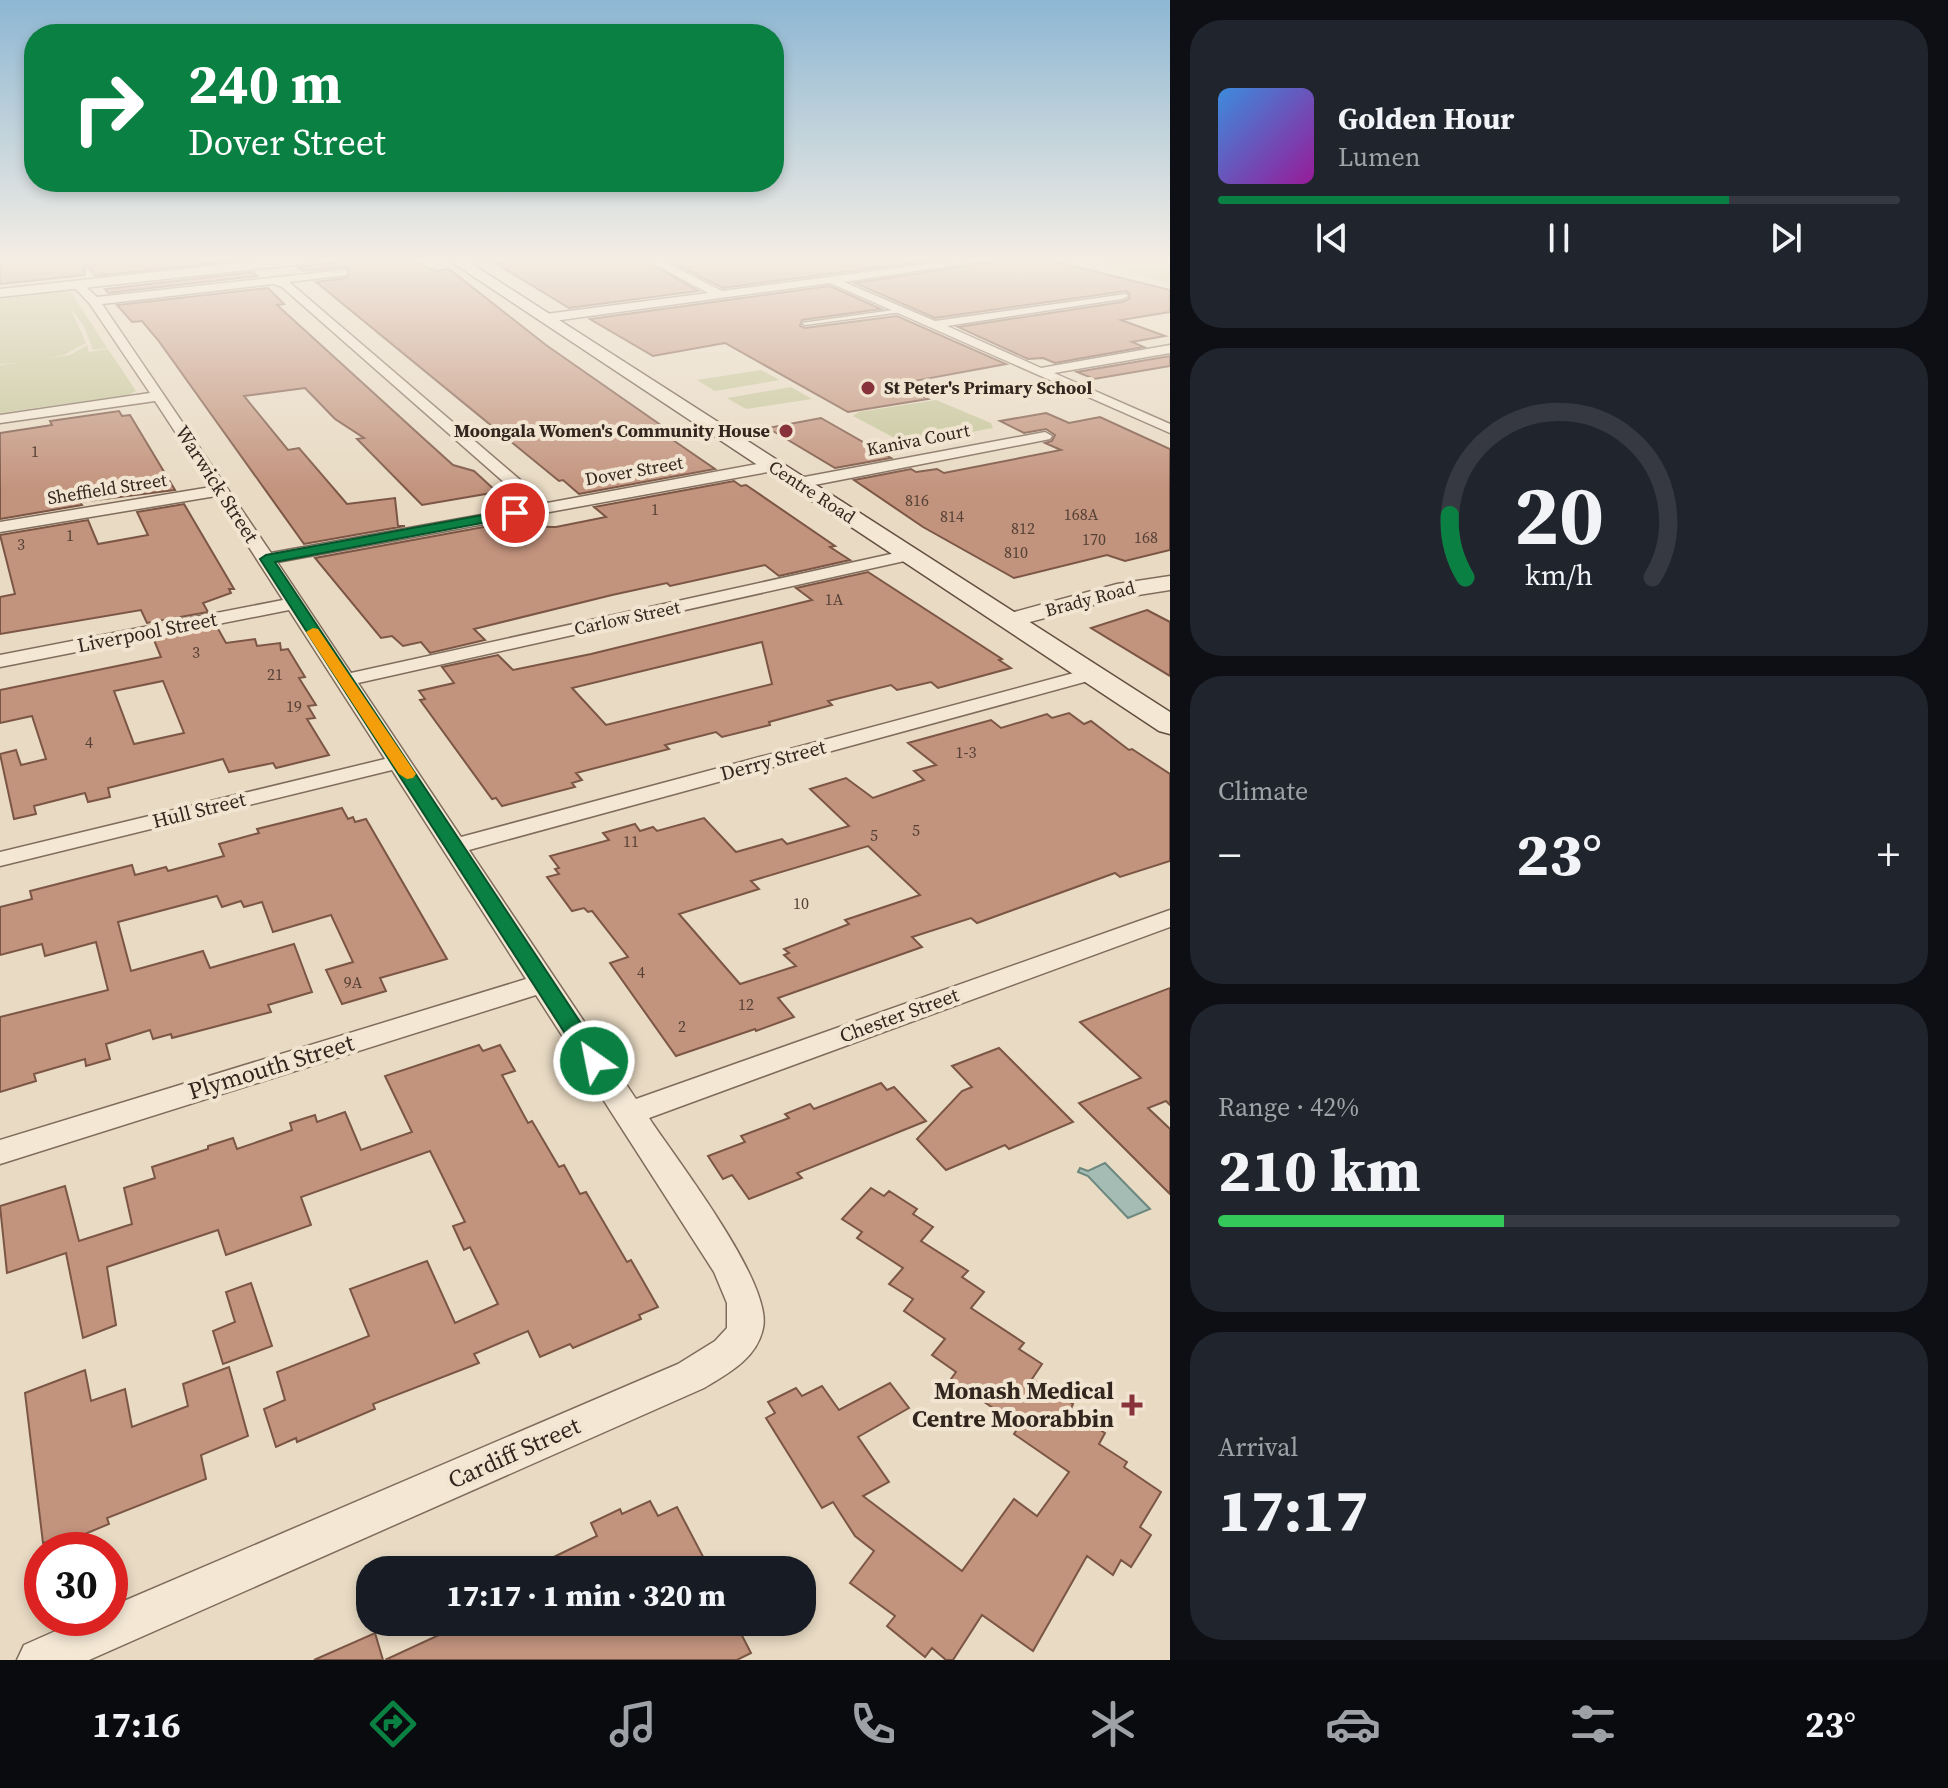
<!DOCTYPE html>
<meta charset="utf-8">
<style>
body{margin:0;font-family:"Source Serif 4",serif;background:#20242c;color:#f1f3f6;height:100vh;display:flex;flex-direction:column;font-size:30px;white-space:nowrap}
*{box-sizing:border-box;margin:0}
p{font-size:26px;color:#9ea1a6}
.icon{flex:none;width:44px;height:44px;fill:none;stroke:currentColor;stroke-width:2;stroke-linecap:round;stroke-linejoin:round}
.map{position:relative;flex:1;overflow:hidden}
.side{display:flex;flex-direction:column;gap:20px;padding:20px;background:#0d0f14;width:778px}
.side>*{flex:none}
.top-card{position:absolute;left:24px;top:24px;width:760px;height:168px;border-radius:32px;box-shadow:0 4px 12px #0003;background:#0b8043;color:#fff;overflow:hidden}
.speed{position:absolute;left:24px;top:1532px;display:flex;gap:16px;font-size:40px;font-weight:700;text-align:center}
.speed>*{display:grid;place-content:center;width:104px;height:104px;border-radius:50%;background:#171b24;box-shadow:0 4px 12px #0003;line-height:1}
.speed .limit{border:12px solid #d22;background:#fff;color:#111}
.pin{position:absolute;display:grid;place-items:center;width:68px;height:68px;color:#fff;margin:-34px;border:4px solid #fff;border-radius:50%;box-shadow:0 2px 8px #0007}
.me{position:absolute;width:88px;margin:-44px;rotate:327deg;stroke-linejoin:round;filter:drop-shadow(0 0 6px #0008)}
.turn{display:flex;align-items:center;gap:28px;height:168px;padding:0 32px;font-size:36px}
.turn .icon{width:104px;height:104px;stroke-width:2.5}
.turn b{display:block;font-size:56px;line-height:68px}
.big{font-size:60px;font-weight:800;line-height:1.1}
.side .tile{flex:1;display:flex;flex-direction:column;justify-content:center;gap:12px;min-width:0;padding:0 28px;border-radius:32px;background:#20242c}
.side .dial{align-items:center;gap:0}
.dial svg{height:208px;overflow:visible;fill:none;stroke:#363941;stroke-width:7;stroke-linecap:round;text-anchor:middle}
.dial text{fill:#f1f3f6;stroke:none}
.song{display:flex;align-items:center;gap:24px}
.cover{width:96px;height:96px;border-radius:12px;background:linear-gradient(135deg,hsl(210 70% 55%),hsl(300 70% 35%))}
.played{height:8px;border-radius:4px;background:linear-gradient(90deg,#0b8043 75%,#363941 75%)}
.keys{display:flex;justify-content:space-around;direction:ltr}
.heat{display:flex;justify-content:space-between;align-items:center;font-size:44px;direction:ltr}
.charge{height:12px;border-radius:6px;background:linear-gradient(90deg,#34c759 42%,#363941 0)}
.trip{position:absolute;left:356px;top:1556px;width:460px;height:80px;border-radius:32px;background:#171b24;box-shadow:0 4px 12px #0003;font-weight:800;line-height:80px;text-align:center}
.menu{display:flex;height:128px;justify-content:space-around;align-items:center;background:#090b0e;color:#9ea1a6}
.menu .icon{width:56px;height:56px}
.menu .active{color:#0b8043}
.menu b{font-size:36px;color:#f1f3f6}
main{display:flex;flex:1;min-height:0}
.map>svg:first-child{display:block}
</style>
<main>
<div class="map">
<svg width="1170" height="1660" viewBox="0 0 1170 1660">
<rect width="100%" height="100%" fill="#e8dac3"/>
<g fill="#c4c598">
<path d="M1091 259H1170V285Z"/>
<path d="M62 292H71L107 348 93 350 85 328 70 307 86 343 64 355 48 358 70 355 87 345 89 352 108 349 136 391 128 395 0 413V365L17 363 0 364V299Z"/>
<path d="M761 370 780 380 715 391 697 380Z"/>
<path d="M791 387 812 399 746 409 727 398Z"/>
<path d="M936 400 991 423 993 428 906 444 853 416 859 412Z"/>
</g>
<path fill="#a4bcb3" stroke="#6d887f" stroke-width="2" d="M1105 1163 1150 1209 1128 1218 1088 1176 1078 1172 1080 1168 1088 1171Z"/>
<g fill="#c2937d" stroke="#7c5645" stroke-width="2" fill-rule="evenodd">
<path d="M0 259H240V260L95 276 84 261 85 275 0 284Z"/>
<path d="M531 259H642L698 291 569 308 495 263Z"/>
<path d="M665 259H943L723 288Z"/>
<path d="M997 259H1044L1170 290V312L1121 320 1165 336 1132 342 1144 347 1055 363 1043 358 1028 359 958 327 1122 302 1129 299 1130 294 1126 291 935 318 855 283 994 262Z"/>
<path d="M352 260H411L436 271 449 269 546 345 678 437 670 438 715 469 579 494 563 480 559 481 316 282 347 278 349 269 343 267 303 271 298 267Z"/>
<path d="M253 272 257 276 108 293 105 289Z"/>
<path d="M830 286 881 309 802 320 800 326 805 328 897 316 1006 364 903 383 908 385 903 386 928 399 848 412 725 343 653 356 590 319Z"/>
<path d="M268 288 284 304 277 305 422 437 453 465 474 471 497 492 422 505 357 439 364 438 335 419 305 388 244 396 288 450 299 448 347 504 395 498 398 526H405L304 544 158 340 142 321 132 322 117 305Z"/>
<path d="M1170 356V366L1094 379 1077 372Z"/>
<path d="M119 411 122 416 130 415 175 490 80 502 82 505 0 519V433L52 425 50 421Z"/>
<path d="M1046 413 1069 423 1100 417 1170 449V550L1125 561 1107 555 1014 578 923 527 854 480 911 469 916 472 937 469 944 473 1061 450 1045 443 1052 441 1055 435 1046 429 1024 433 1000 421Z"/>
<path d="M821 418 891 458 835 468 768 428Z"/>
<path d="M734 481 741 486 746 485 835 546 830 547 850 560 779 576 765 565 670 586 667 583 612 595 474 629 485 640 430 653 421 642 403 646 392 636 381 638 315 558 489 526 556 527 606 517 594 507Z"/>
<path d="M184 504 234 589H229L231 593 203 603 208 612 147 623 141 610 0 634V597L15 594 0 535 88 520 98 544 148 535 137 512Z"/>
<path d="M868 572 1002 659 999 660 1011 668 938 688 931 682 897 690 891 685 828 701 832 705 769 722 770 725 722 737 716 732 665 745 669 749 576 773 582 780 572 783 575 787 502 806 496 798 492 799 420 700 425 699 419 691 454 683 442 667 498 655 513 670 591 654 812 600 796 588ZM762 642 772 684 606 725 572 688Z"/>
<path d="M1147 610 1170 622V676L1091 628Z"/>
<path d="M217 627 226 643 255 639 257 646 280 643 281 650 288 649 305 677 299 678 316 705 308 706 315 718 307 719 329 755 276 768 273 763 229 772 223 759 108 788 110 797 88 802 85 793 34 806 36 814 14 819 0 754 16 750 21 765 46 759 32 716 0 723V690L161 657 154 640ZM163 681 184 733 134 744 114 691Z"/>
<path d="M1069 713 1084 724 1091 721 1129 750 1132 749 1170 774V861L1120 877 1115 873 977 923 971 918 912 937 922 947 778 998 794 1017 756 1031 755 1029 676 1056 610 963 628 957 592 911 588 912 584 908 572 911 547 877 559 874 555 869 559 868 550 856 609 840 603 833 635 824 640 831 653 827 657 831 704 818 736 852 782 839 787 844 849 826 810 789 846 778 873 798 924 780 914 771 936 765 908 743 991 720 1001 728 1047 714 1052 718ZM868 846 920 895 845 920 849 924 784 949 789 953 784 955 796 966 740 984 679 914 759 889 751 881Z"/>
<path d="M342 808 348 819 353 817 355 822 366 819 447 959 380 978 386 991 342 1004 326 970 353 962 331 915 273 932 262 902 244 907 241 901 222 907 217 896 118 922 131 971 203 951 210 968 294 944 312 992 268 1005 271 1012 172 1038 171 1034 153 1039 150 1030 106 1044 110 1059 86 1066 85 1059 34 1074 36 1081 0 1092V1017L108 990 96 942 45 956 42 944 0 955V907L32 899 30 891 132 865 135 875 166 867 168 871 224 856 219 844 259 833 257 829Z"/>
<path d="M1170 988V1105L1166 1101 1148 1108 1170 1129V1194L1079 1103 1141 1078 1080 1022Z"/>
<path d="M479 1045 483 1051 500 1045 515 1071 502 1075 528 1123 532 1121 559 1167 564 1165 580 1194 586 1192 627 1262 631 1260 658 1307 639 1315 641 1319 573 1348 570 1344 540 1357 528 1331 474 1354 479 1363 373 1404 375 1409 297 1442 296 1438 276 1447 264 1409 285 1400 277 1372 369 1336 350 1289 427 1261 455 1323 498 1304 470 1247 464 1250 453 1226 465 1222 430 1151 301 1197 311 1225 226 1255 218 1230 107 1267 116 1325 83 1338 66 1253 7 1273 0 1206 65 1186 79 1241 132 1224 124 1188 155 1178 152 1167 208 1149V1146L233 1138 237 1149 292 1130 290 1123 315 1115 317 1122 345 1112 361 1150 412 1132 385 1076Z"/>
<path d="M999 1048 1073 1122 1009 1149 1005 1145 946 1170 917 1139 962 1091 972 1087 952 1066Z"/>
<path d="M881 1083 887 1090 894 1087 926 1121 797 1173 802 1178 749 1199 732 1175 723 1179 708 1156 745 1142 741 1136 789 1118 785 1114 810 1104 814 1109Z"/>
<path d="M871 1188 884 1196 889 1191 917 1209 913 1214 933 1227 921 1241 968 1271 962 1277 984 1292 971 1308 1024 1343 1019 1349 1042 1364 1032 1379 1073 1404 1070 1411 1105 1433 1099 1444 1127 1462 1124 1467 1161 1492 1140 1527 1151 1535 1131 1567 1121 1560 1113 1575 1087 1556 1033 1651 982 1615 953 1660H946L932 1648 925 1657 887 1626 895 1616 850 1583 874 1551 855 1536 833 1502 822 1508 766 1418 775 1413 768 1402 796 1388 802 1396 822 1386 839 1410 890 1383 909 1408 858 1437 889 1482 863 1496 962 1571 1014 1499 1037 1516 1069 1472 1014 1434 1019 1426 951 1379 956 1372 932 1355 945 1339 904 1311 913 1299 889 1284 903 1268 857 1238 862 1232 842 1219Z"/>
<path d="M251 1283 272 1346 223 1364 213 1331 235 1322 226 1292Z"/>
<path d="M229 1367 248 1436 201 1455 206 1479 107 1518 109 1524 56 1546V1539L43 1543 25 1393 85 1370 91 1401 125 1389 132 1427 188 1406 183 1384Z"/>
<path d="M650 1501 658 1516 677 1507 710 1570H527L597 1536 591 1523 620 1509 622 1514Z"/>
<path d="M467 1622H735L751 1653 737 1660H385Z"/>
<path d="M375 1633 383 1660H314Z"/>
</g>
<g fill="none" stroke-linecap="round" stroke-linejoin="round">
<g stroke="#806c5c" stroke-width="3">
<g id="service">
<path d="M477 259H490L460 265 457 263Z"/>
<path d="M900 309 902 312 805 325 802 323Z"/>
</g>
</g>
<g stroke="#806c5c" stroke-width="3">
<g id="minor">
<path d="M645 259H658L722 291 966 259H994L844 282 935 321 1126 294 1128 296 1122 299 947 326 1041 368 1170 345V353L1054 373 1170 424V433L830 283 546 322 540 318 546 314 708 293Z"/>
<path d="M343 270 347 271V275L289 282 547 503 773 461 781 466 773 471 277 562 351 673 909 550 918 555 909 560 358 683 461 837 1085 670H1099L1102 674 1099 678 469 850 636 1099 1170 910V927L649 1118C676 1159 773 1283 763 1328 757 1358 729 1373 704 1388L89 1660H17L24 1645 85 1618H110V1607L678 1364 715 1341 727 1328V1303L714 1272 536 995 0 1164V1140L526 979 392 770 0 866V852L385 759 289 610 0 667V655L283 600 216 496 0 532V522L211 487 155 401 0 423V415L150 393 90 304 74 287 79 282H87L86 287 97 297ZM274 284 282 287 531 506 271 553 102 304Z"/>
<path d="M1045 432 1052 436 1050 439 799 488 791 483 799 478Z"/>
</g>
</g>
<g stroke="#806c5c" stroke-width="3">
<g id="tertiary">
<path d="M275 259H317L311 263 0 297V289Z"/>
<path d="M1170 576V590L1119 598 1011 627 1003 625 999 620 1003 615 1117 584Z"/>
</g>
</g>
<g stroke="#624d3f" stroke-width="3">
<path id="secondary" d="M447 259H464L1170 712V734L1159 731Z"/>
</g>
<use href="#service" fill="#f4e8d5" fill-rule="evenodd"/>
<use href="#minor" fill="#f4e8d5" fill-rule="evenodd"/>
<use href="#tertiary" fill="#f4e8d5" fill-rule="evenodd"/>
<use href="#secondary" fill="#f4e8d5" fill-rule="evenodd"/>
</g>
<linearGradient id="sky" x2="0" y2="1"><stop stop-color="#8db7d3"/><stop offset="0.53" stop-color="#f5eee4"/><stop offset="1" stop-color="#f5eee4" stop-opacity="0"/></linearGradient>
<rect width="1170" height="491" fill="url(#sky)"/>
<path fill="#0b8043" stroke="#07532c" stroke-width="2" d="M515 509 521 513 519 516 275 562 602 1055 605 1061 602 1066H586L260 559 266 555Z"/>
<path fill="#f59e0b" d="M313 628 318 629 416 774 413 778 407 779 399 774 306 632Z"/>
<g fill="#88333b" stroke="#f1e5d1" stroke-width="3">
<circle cx="868" cy="388" r="8"/>
<circle cx="786" cy="431" r="8"/>
<path d="M1128 1393h8v8h8v8h-8v8h-8v-8h-8v-8h8z"/>
</g>
<g text-anchor="middle" stroke-width="8" stroke-linejoin="round" paint-order="stroke">
<g font-size="16" fill="#564136">
<text x="35" y="457">1</text>
<text x="917" y="506">816</text>
<text x="655" y="515">1</text>
<text x="1081" y="520">168A</text>
<text x="952" y="522">814</text>
<text x="1023" y="534">812</text>
<text x="70" y="541">1</text>
<text x="1146" y="543">168</text>
<text x="1094" y="545">170</text>
<text x="21" y="550">3</text>
<text x="1016" y="558">810</text>
<text x="834" y="605">1A</text>
<text x="196" y="658">3</text>
<text x="275" y="680">21</text>
<text x="294" y="712">19</text>
<text x="89" y="748">4</text>
<text x="966" y="758">1-3</text>
<text x="916" y="836">5</text>
<text x="874" y="841">5</text>
<text x="631" y="847">11</text>
<text x="801" y="909">10</text>
<text x="641" y="978">4</text>
<text x="353" y="988">9A</text>
<text x="746" y="1010">12</text>
<text x="682" y="1032">2</text>
</g>
<g font-size="18" font-weight="bold" fill="#32261e" stroke="#f1e5d1" text-anchor="start">
<text x="884" y="394">St Peter's Primary School</text>
<text x="770" y="437" text-anchor="end">Moongala Women's Community House</text>
</g>
<g font-size="18" fill="#32261e" stroke="#f1e5d1">
<text transform="translate(918 440) rotate(-11)" y="6">Kaniva Court</text>
<text transform="translate(634 471) rotate(-10)" y="6">Dover Street</text>
<text transform="translate(107 489) rotate(-9)" y="6">Sheffield Street</text>
<text transform="translate(812 492) rotate(33)" y="6">Centre Road</text>
<text transform="translate(1090 599) rotate(-15)" y="6">Brady Road</text>
<text transform="translate(627 618) rotate(-12)" y="6">Carlow Street</text>
</g>
<g font-size="20" fill="#32261e" stroke="#f1e5d1">
<text transform="translate(217 484) rotate(57)" y="7">Warwick Street</text>
<text transform="translate(147 632) rotate(-11)" y="7">Liverpool Street</text>
<text transform="translate(773 760) rotate(-15)" y="7">Derry Street</text>
<text transform="translate(199 810) rotate(-14)" y="7">Hull Street</text>
<text transform="translate(899 1015) rotate(-20)" y="7">Chester Street</text>
</g>
<g font-size="24" fill="#32261e" stroke="#f1e5d1">
<text transform="translate(271 1067) rotate(-17)" y="8">Plymouth Street</text>
<text transform="translate(514 1453) rotate(-24)" y="8">Cardiff Street</text>
</g>
<g font-size="24" font-weight="bold" fill="#32261e" stroke="#f1e5d1" text-anchor="end">
<text x="1114" y="1399">Monash Medical<tspan x="1114" dy="28">Centre Moorabbin</tspan></text>
</g>
</g>
</svg>
<div class="speed"><div class="limit">30</div></div>
<div class="pin" style="left:515px;top:513px;background:#d93025"><svg class="icon" aria-label="arrive" viewBox="0 0 24 24"><path d="M6 21V4h12l-3 4 3 4H6"/></svg></div>
<svg class="me" style="left:594px;top:1061px" viewBox="-20 -20 40 40"><circle r="17" fill="#0b8043" stroke="#fff" stroke-width="3"/><path d="M0-11L8 9 0 5-8 9z" fill="#fff"/></svg>
<div class="trip">17:17 · 1 min · 320 m</div>
<div class="top-card">
<div class="turn"><svg class="icon" aria-label="right" viewBox="0 0 24 24"><path d="M7 20v-9h11M14 6l5 5-5 5"/></svg><div><b>240 m</b>Dover Street</div></div>
</div>
</div>
<section class="side">
<div class="tile">
<div class="song"><i class="cover"></i><div><b>Golden Hour</b><p>Lumen</p></div></div>
<div class="played"></div>
<div class="keys"><svg class="icon" aria-label="previous" viewBox="0 0 24 24"><path d="M18 5L8 12l10 7zM5 5v14"/></svg><svg class="icon" aria-label="pause" viewBox="0 0 24 24"><path d="M8 5v14M16 5v14"/></svg><svg class="icon" aria-label="next" viewBox="0 0 24 24"><path d="M6 5l10 7-10 7zM19 5v14"/></svg></div>
</div>
<div class="tile dial"><svg viewBox="0 0 100 80">
<path d="M14 69A42 42 0 1 1 86 69"/>
<path d="M14 69A42 42 0 0 1 8 45" stroke="#0b8043"/>
<text x="50" y="56" font-size="32" font-weight="700">20</text>
<text x="50" y="72" font-size="11">km/h</text>
</svg></div>
<div class="tile"><p>Climate</p>
<div class="heat"><a>−</a><b class="big">23°</b><a>+</a></div>
</div>
<div class="tile"><p>Range · 42%</p><b class="big">210 km</b><div class="charge"></div></div>
<div class="tile"><p>Arrival</p><b class="big">17:17</b></div>
</section>
</main>
<nav class="menu">
<b>17:16</b>
<svg class="icon active" aria-label="directions" viewBox="0 0 24 24"><path d="M12 3l9 9-9 9-9-9zM9 14v-3h6M13 9l2 2-2 2"/></svg>
<svg class="icon" aria-label="music" viewBox="0 0 24 24"><path d="M9 18V5l10-2v13"/><circle cx="6" cy="18" r="3"/><circle cx="16" cy="16" r="3"/></svg>
<svg class="icon" aria-label="phone" viewBox="0 0 24 24"><path d="M5 4h4l2 5-3 2q2 4 5 5l2-3 5 2v4C11 20 4 13 5 4z"/></svg>
<svg class="icon" aria-label="climate" viewBox="0 0 24 24"><path d="M12 3v18M4 7l16 10M4 17L20 7"/></svg>
<svg class="icon" aria-label="car" viewBox="0 0 24 24"><path d="M5 17H2v-5l4-1 3-4h7l3 4 3 1v5h-3M9 17h6M6 11h13"/><circle cx="7" cy="17" r="2"/><circle cx="17" cy="17" r="2"/></svg>
<svg class="icon" aria-label="filters" viewBox="0 0 24 24"><path d="M4 7h16M4 17h16"/><circle cx="9" cy="7" r="2"/><circle cx="15" cy="17" r="2"/></svg>
<b>23°</b>
</nav>
